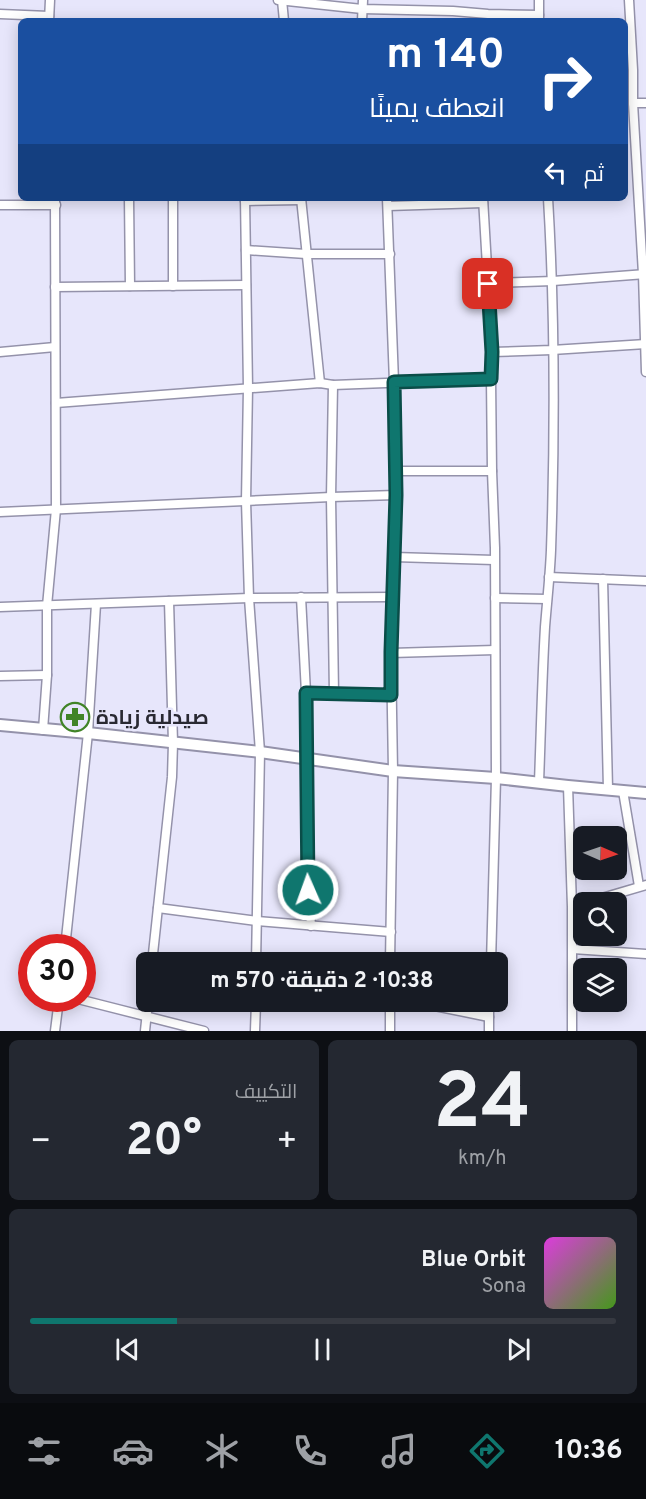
<!DOCTYPE html>
<html lang="ar">
<meta charset="utf-8">
<style>
body{margin:0;font-family:Overpass,Cairo,sans-serif;background:#242831;color:#f1f3f6;direction:rtl;height:100vh;display:flex;flex-direction:column;font-size:22px;white-space:nowrap}
*{box-sizing:border-box;margin:0}
p{font-size:20px;color:#9ea1a6}
.icon{flex:none;width:33px;height:33px;fill:none;stroke:currentColor;stroke-width:2;stroke-linecap:round;stroke-linejoin:round}
.map{position:relative;height:1031px;overflow:hidden;direction:ltr}
.side{display:flex;flex-direction:column;gap:9px;padding:9px;background:#0d0f14;flex:1}
.side>*{flex:none}
.guide{position:absolute;left:18px;top:18px;width:610px;height:183px;border-radius:9px;box-shadow:0 3px 15px #0003;direction:rtl;background:#1a4fa0;color:#fff;overflow:hidden}
.needle{width:39px;rotate:92deg}
.buttons{position:absolute;left:573px;top:826px;display:grid;gap:12px}
.buttons a{display:grid;place-items:center;width:54px;height:54px;border-radius:9px;background:#171b24;box-shadow:0 3px 15px #0003;font-size:30px}
.speed{position:absolute;left:18px;top:934px;display:flex;gap:12px;font-size:30px;font-weight:700;text-align:center}
.speed>*{display:grid;place-content:center;width:78px;height:78px;border-radius:50%;background:#171b24;box-shadow:0 3px 15px #0003;line-height:1}
.speed .limit{border:9px solid #d22;background:#fff;color:#111}
.pin{position:absolute;display:grid;place-items:center;width:51px;height:51px;color:#fff;margin:-26px;border-radius:12px;box-shadow:0 3px 9px #0006}
.me{position:absolute;width:66px;margin:-33px;rotate:358deg;stroke-linejoin:round;filter:drop-shadow(0 0 4px #0008)}
.turn{display:flex;align-items:center;gap:21px;height:126px;padding:0 24px;font-size:27px}
.turn .icon{width:78px;height:78px;stroke-width:2.5}
.turn b{display:block;font-size:42px;line-height:51px}
.then{display:flex;align-items:center;height:57px;padding:0 24px;background:#0003;gap:12px;font-size:22px}
.big{font-size:45px;font-weight:700;line-height:1.1}
.side .widget{flex:1;display:flex;flex-direction:column;justify-content:center;gap:9px;min-width:0;padding:0 21px;border-radius:9px;background:#242831}
.side .dial{align-items:center;gap:0}
.dial b{font-size:78px;line-height:1}
.song{display:flex;align-items:center;gap:18px}
.cover{width:72px;height:72px;border-radius:9px;background:linear-gradient(135deg,hsl(300 70% 55%),hsl(100 70% 35%))}
.played{height:6px;border-radius:3px;background:linear-gradient(90deg,#0f766e 25%,#363941 25%)}
.keys{display:flex;justify-content:space-around;direction:ltr}
.heat{display:flex;justify-content:space-between;align-items:center;font-size:33px;direction:ltr}
.side .tiles{flex:1;display:grid;gap:9px;grid-template-columns:1fr 1fr}
.widget:last-child{grid-column:span 2}
.trip{position:absolute;left:136px;top:952px;width:372px;height:60px;border-radius:9px;background:#171b24;box-shadow:0 3px 15px #0003;font-weight:700;line-height:60px;text-align:center;direction:rtl}
.dock{display:flex;height:96px;justify-content:space-around;align-items:center;background:#090b0e;color:#9ea1a6}
.dock .icon{width:42px;height:42px}
.dock .current{color:#0f766e}
.dock b{font-size:27px;color:#f1f3f6}
.map>svg:first-child{display:block}
</style>
<div class="map">
<svg width="646" height="1031" viewBox="0 0 646 1031">
<rect width="100%" height="100%" fill="#e7e6fb"/>
<g fill="none" stroke-linecap="round" stroke-linejoin="round">
<g stroke="#9492aa" stroke-width="11">
<g id="minor">
<path d="M278 0 362 9 453 11 488 14 539 15"/>
<path d="M282 0 284 21"/>
<path d="M539 0V21"/>
<path d="M629 0 633 70V103L643 274 646 372"/>
<path d="M0 14 49 16"/>
<path d="M49 21 50 0"/>
<path d="M362 21 363 0"/>
<path d="M633 103H646"/>
<path d="M129 198 130 286"/>
<path d="M173 198V286"/>
<path d="M245 198 248 388 246 501 249 598 260 752 256 963"/>
<path d="M301 198 320 383"/>
<path d="M387 198 394 382 396 471 391 653 393 771 390 963"/>
<path d="M483 198 492 352 491 379 492 471 495 548 496 778 491 963"/>
<path d="M245 201 301 200"/>
<path d="M0 205H56"/>
<path d="M388 206 483 203"/>
<path d="M246 250 306 254H390"/>
<path d="M488 283 553 281 646 274"/>
<path d="M55 287 246 285"/>
<path d="M0 352 55 347"/>
<path d="M492 352 552 350 646 344"/>
<path d="M333 385 331 497 334 694"/>
<path d="M56 403 320 383 333 385 491 379"/>
<path d="M396 471H492"/>
<path d="M0 512 331 497 396 495"/>
<path d="M394 557 494 560"/>
<path d="M549 577 646 581"/>
<path d="M603 579 608 789"/>
<path d="M301 597 306 693 308 759 307 871 311 926"/>
<path d="M495 598 547 599"/>
<path d="M0 607 249 598 392 597"/>
<path d="M391 653 495 650"/>
<path d="M0 676 47 675"/>
<path d="M306 693 391 695"/>
<path d="M43 730 47 675V606L56 509 55 198"/>
<path d="M539 782C541 731 542 679 545 627 547 601 550 576 551 550 555 433 555 315 548 198"/>
<path d="M568 786 572 907V1031"/>
<path d="M623 791 639 886"/>
<path d="M585 903 646 885"/>
<path d="M158 908 257 921 391 932"/>
<path d="M65 948 88 733 96 604"/>
<path d="M573 949 646 954"/>
<path d="M152 963 172 777 173 743 169 601"/>
<path d="M78 999 204 1031"/>
<path d="M390 1002V1031"/>
<path d="M415 1002 489 1017"/>
<path d="M55 1031 59 999"/>
<path d="M145 1031 148 1002"/>
<path d="M255 1031 256 1002"/>
<path d="M489 1031V1002"/>
</g>
</g>
<g stroke="#9492aa" stroke-width="14">
<path id="tertiary" d="M0 725 88 733 260 752 393 771 496 778 568 786 646 793"/>
</g>
<use href="#minor" stroke="#fff" stroke-width="8"/>
<use href="#tertiary" stroke="#fff" stroke-width="10"/>
</g>
<g fill="none" stroke-linecap="round" stroke-linejoin="round">
<g stroke="#0a4d48" stroke-width="15">
<path id="route" d="M308 890 306 693 391 695V652L396 495 394 382 491 379 492 352 488 284"/>
</g>
<use href="#route" stroke="#0f766e" stroke-width="10"/>
</g>
<defs>
<g id="pharmacy-ring" transform="scale(1.5)"><circle r="9.5" fill="#e7e6fb" stroke="#418427" stroke-width="1.5"/><path d="M-2-6h4v4h4v4h-4v4h-4v-4h-4v-4h4Z" fill="#418427"/></g>
</defs>
<g fill-rule="evenodd">
<use href="#pharmacy-ring" x="75" y="717"/>
</g>
<g text-anchor="middle" stroke-width="5" stroke-linejoin="round" paint-order="stroke">
<g font-size="20" font-weight="bold" fill="#292932" stroke="#e7e6fb" text-anchor="start">
<text x="96" y="724">صيدلية زيادة</text>
</g>
</g>
</svg>
<div class="buttons">
<a><svg class="needle" viewBox="-14 -14 28 28"><path d="M0-13l5 13h-10z" fill="#e53935"/><path d="M0 13l5-13h-10z" fill="#9ea1a6"/></svg></a>
<a><svg class="icon" aria-label="search" viewBox="0 0 24 24"><circle cx="10" cy="10" r="6"/><path d="M15 15l6 6"/></svg></a>
<a><svg class="icon" aria-label="layers" viewBox="0 0 24 24"><path d="M12 4l9 5-9 5-9-5zM3 14l9 5 9-5"/></svg></a>
</div>
<div class="speed"><div class="limit">30</div></div>
<div class="pin" style="left:488px;top:284px;background:#d93025"><svg class="icon" aria-label="arrive" viewBox="0 0 24 24"><path d="M6 21V4h12l-3 4 3 4H6"/></svg></div>
<svg class="me" style="left:308px;top:890px" viewBox="-20 -20 40 40"><circle r="17" fill="#0f766e" stroke="#fff" stroke-width="3"/><path d="M0-11L8 9 0 5-8 9z" fill="#fff"/></svg>
<div class="trip">10:38 · 2 دقيقة · 570 m</div>
<div class="guide">
<div class="turn"><svg class="icon" aria-label="right" viewBox="0 0 24 24"><path d="M7 20v-9h11M14 6l5 5-5 5"/></svg><div><b>140 m</b>انعطف يمينًا</div></div>
<div class="then">ثم<svg class="icon" aria-label="left" viewBox="0 0 24 24"><path d="M17 20v-9H6M10 6l-5 5 5 5"/></svg></div>
</div>
</div>
<section class="side">
<div class="tiles">
<div class="widget dial"><b>24</b><p>km/h</p></div>
<div class="widget"><p>التكييف</p>
<div class="heat"><a>−</a><b class="big">20°</b><a>+</a></div>
</div>
<div class="widget">
<div class="song"><i class="cover"></i><div><b>Blue Orbit</b><p>Sona</p></div></div>
<div class="played"></div>
<div class="keys"><svg class="icon" aria-label="previous" viewBox="0 0 24 24"><path d="M18 5L8 12l10 7zM5 5v14"/></svg><svg class="icon" aria-label="pause" viewBox="0 0 24 24"><path d="M8 5v14M16 5v14"/></svg><svg class="icon" aria-label="next" viewBox="0 0 24 24"><path d="M6 5l10 7-10 7zM19 5v14"/></svg></div>
</div>
</div>
</section>
<nav class="dock">
<b>10:36</b>
<svg class="icon current" aria-label="directions" viewBox="0 0 24 24"><path d="M12 3l9 9-9 9-9-9zM9 14v-3h6M13 9l2 2-2 2"/></svg>
<svg class="icon" aria-label="music" viewBox="0 0 24 24"><path d="M9 18V5l10-2v13"/><circle cx="6" cy="18" r="3"/><circle cx="16" cy="16" r="3"/></svg>
<svg class="icon" aria-label="phone" viewBox="0 0 24 24"><path d="M5 4h4l2 5-3 2q2 4 5 5l2-3 5 2v4C11 20 4 13 5 4z"/></svg>
<svg class="icon" aria-label="climate" viewBox="0 0 24 24"><path d="M12 3v18M4 7l16 10M4 17L20 7"/></svg>
<svg class="icon" aria-label="car" viewBox="0 0 24 24"><path d="M5 17H2v-5l4-1 3-4h7l3 4 3 1v5h-3M9 17h6M6 11h13"/><circle cx="7" cy="17" r="2"/><circle cx="17" cy="17" r="2"/></svg>
<svg class="icon" aria-label="filters" viewBox="0 0 24 24"><path d="M4 7h16M4 17h16"/><circle cx="9" cy="7" r="2"/><circle cx="15" cy="17" r="2"/></svg>
</nav>
